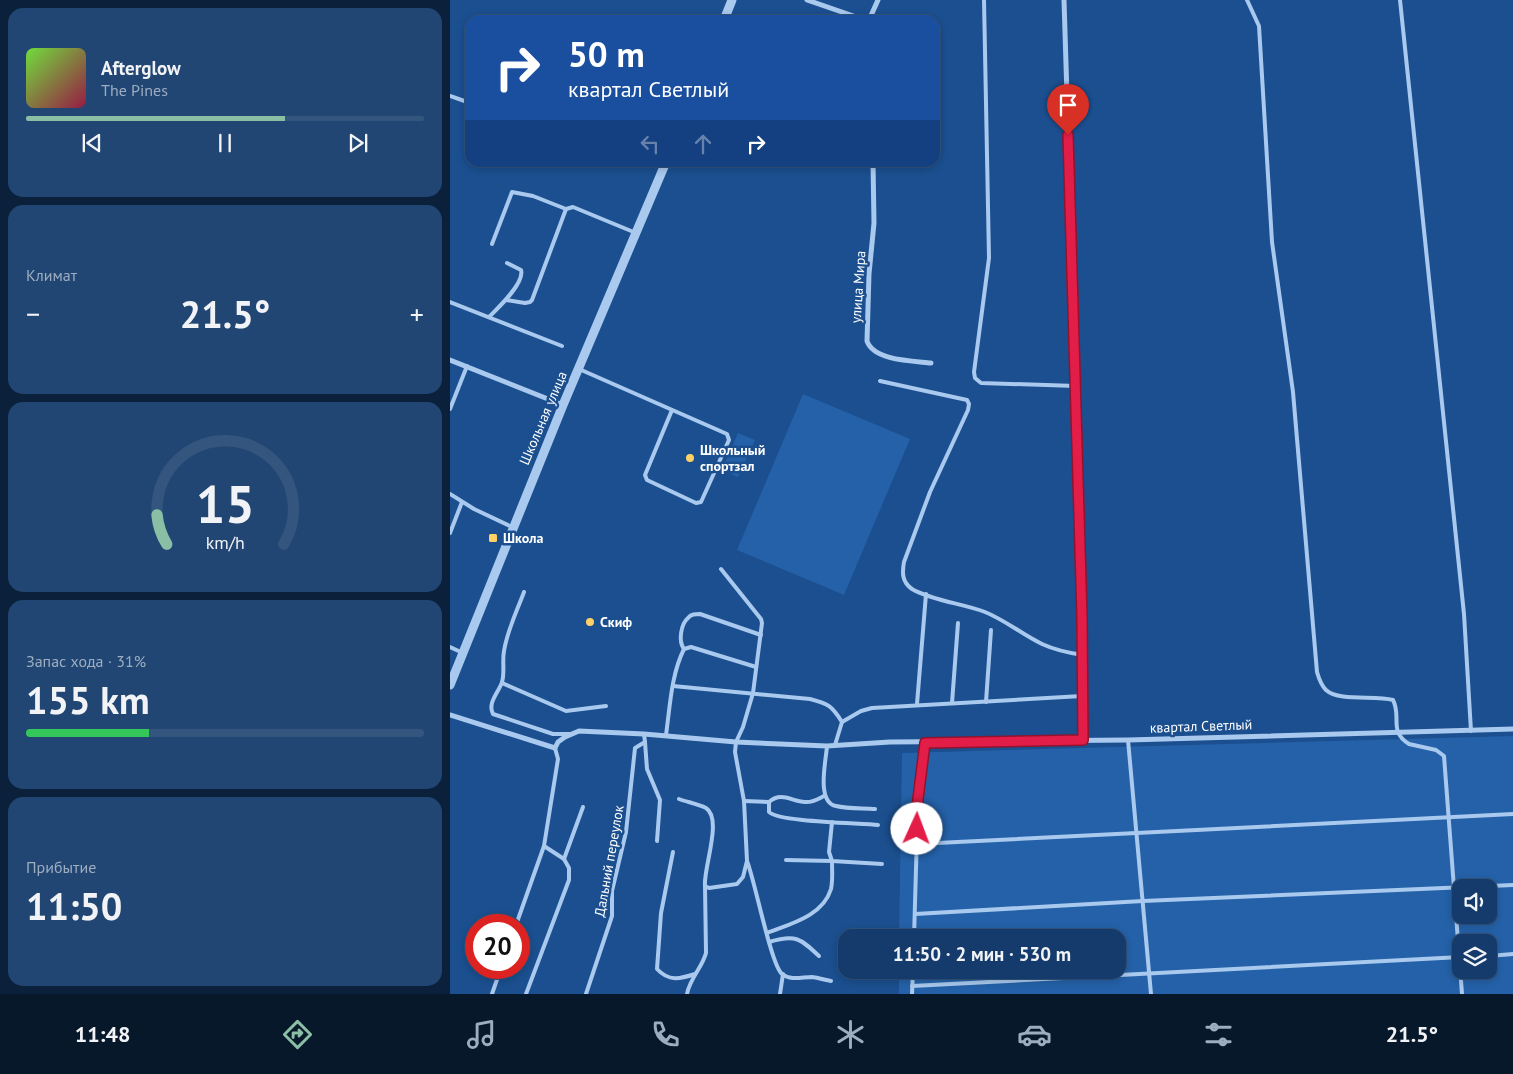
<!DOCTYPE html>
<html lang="ru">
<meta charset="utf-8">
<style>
body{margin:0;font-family:"PT Sans",sans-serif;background:#214673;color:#f1f3f6;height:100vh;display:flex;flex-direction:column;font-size:19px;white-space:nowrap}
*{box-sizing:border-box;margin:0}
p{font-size:16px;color:#9dadc1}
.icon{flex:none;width:28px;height:28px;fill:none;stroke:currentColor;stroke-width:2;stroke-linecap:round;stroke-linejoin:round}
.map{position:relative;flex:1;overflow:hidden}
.details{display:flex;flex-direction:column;gap:8px;padding:8px;background:#0b203b;width:450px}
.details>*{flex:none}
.hud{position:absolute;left:15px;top:15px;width:475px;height:152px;border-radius:15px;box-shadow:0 2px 8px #0003,0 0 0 1px #33557e;background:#1a4fa0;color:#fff;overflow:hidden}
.controls{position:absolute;left:1002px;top:879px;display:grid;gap:10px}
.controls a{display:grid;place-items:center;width:45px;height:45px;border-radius:10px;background:#143b6b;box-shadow:0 2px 8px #0003,0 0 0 1px #33557e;font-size:25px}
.speed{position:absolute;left:15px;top:914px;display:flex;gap:10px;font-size:25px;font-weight:700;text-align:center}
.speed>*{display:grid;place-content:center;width:65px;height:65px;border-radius:50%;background:#143b6b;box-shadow:0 2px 8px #0003,0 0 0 1px #33557e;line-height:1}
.speed .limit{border:8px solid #d22;background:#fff;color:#111}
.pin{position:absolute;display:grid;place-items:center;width:42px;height:42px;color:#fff;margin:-51px -21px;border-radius:50% 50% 50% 0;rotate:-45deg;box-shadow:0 0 5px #0007}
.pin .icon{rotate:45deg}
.me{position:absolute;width:55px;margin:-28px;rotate:2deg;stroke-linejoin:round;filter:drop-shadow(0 0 4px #0008)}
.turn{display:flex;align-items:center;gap:18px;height:105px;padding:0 20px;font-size:22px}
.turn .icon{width:65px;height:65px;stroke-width:2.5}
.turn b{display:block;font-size:35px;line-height:42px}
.lanes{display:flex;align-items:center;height:48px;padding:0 20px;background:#0003;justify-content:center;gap:25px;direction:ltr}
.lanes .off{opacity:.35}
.big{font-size:38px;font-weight:700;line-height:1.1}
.details .widget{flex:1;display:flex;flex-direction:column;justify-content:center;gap:8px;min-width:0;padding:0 18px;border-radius:15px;background:#214673}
.details .dial{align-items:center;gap:0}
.dial svg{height:130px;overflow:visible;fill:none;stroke:#33557e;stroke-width:7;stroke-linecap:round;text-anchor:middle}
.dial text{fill:#f1f3f6;stroke:none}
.song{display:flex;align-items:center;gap:15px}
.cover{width:60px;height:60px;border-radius:8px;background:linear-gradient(135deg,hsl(100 70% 55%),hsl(340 70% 35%))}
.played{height:5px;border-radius:2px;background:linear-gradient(90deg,#8abfa5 65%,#33557e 65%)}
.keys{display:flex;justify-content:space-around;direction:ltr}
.heat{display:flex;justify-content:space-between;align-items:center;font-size:28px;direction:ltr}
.charge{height:8px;border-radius:4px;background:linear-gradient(90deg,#34c759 31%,#33557e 0)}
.trip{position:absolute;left:388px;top:929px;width:288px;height:50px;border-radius:15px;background:#143b6b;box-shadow:0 2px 8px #0003,0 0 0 1px #33557e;font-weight:700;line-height:50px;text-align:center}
.tabs{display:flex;height:80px;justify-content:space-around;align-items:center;background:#08182b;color:#9dadc1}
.tabs .icon{width:35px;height:35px}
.tabs .current{color:#8abfa5}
.tabs b{font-size:22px;color:#f1f3f6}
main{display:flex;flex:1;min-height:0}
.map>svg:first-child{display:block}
</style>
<main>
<section class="details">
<div class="widget">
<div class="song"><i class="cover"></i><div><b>Afterglow</b><p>The Pines</p></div></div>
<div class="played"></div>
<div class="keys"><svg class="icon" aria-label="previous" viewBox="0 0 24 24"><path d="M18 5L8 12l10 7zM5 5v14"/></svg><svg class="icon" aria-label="pause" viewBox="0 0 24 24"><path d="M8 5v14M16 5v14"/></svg><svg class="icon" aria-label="next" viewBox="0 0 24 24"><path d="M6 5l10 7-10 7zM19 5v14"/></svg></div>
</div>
<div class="widget"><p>Климат</p>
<div class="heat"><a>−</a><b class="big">21.5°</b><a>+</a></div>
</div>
<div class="widget dial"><svg viewBox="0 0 100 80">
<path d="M14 69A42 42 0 1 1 86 69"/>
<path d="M14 69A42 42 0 0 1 8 51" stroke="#8abfa5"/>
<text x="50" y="56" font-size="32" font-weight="700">15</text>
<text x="50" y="72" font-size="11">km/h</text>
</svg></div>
<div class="widget"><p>Запас хода · 31%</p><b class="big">155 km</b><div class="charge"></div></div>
<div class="widget"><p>Прибытие</p><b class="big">11:50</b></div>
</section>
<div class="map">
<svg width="1063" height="994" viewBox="0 0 1063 994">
<rect width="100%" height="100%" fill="#1b4f8f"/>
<g fill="#2461a8" fill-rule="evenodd">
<path d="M353 394 460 439 394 595 287 550Z"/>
<path d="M288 433 305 440 288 477 272 470Z"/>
<path d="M1063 736V994H449V970H666V938L449 937 452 753ZM1011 888H1039V915H1011ZM1011 942H1039V970H1011Z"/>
</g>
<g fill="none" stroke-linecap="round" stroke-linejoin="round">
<g stroke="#a9c9ee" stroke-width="4">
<path d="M534 0 539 258 524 372 525 378 531 383 626 386"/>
<path d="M797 0 809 26 822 242 843 392 867 672C869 679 871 685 876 690 889 702 925 695 943 700 952 717 938 731 959 744L986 750 994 756 1012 994"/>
<path d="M950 0 1014 614 1021 731"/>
<path d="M0 96 20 103"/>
<path d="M42 244 62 192 83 196 116 209"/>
<path d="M56 300 75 303 80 302 82 300 116 209 123 207 186 233"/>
<path d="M0 302 112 346"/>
<path d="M39 317C48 308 75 283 71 270L57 263"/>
<path d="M129 369 277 434 279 440 251 502 246 503 197 480 195 475 222 410"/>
<path d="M430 381 517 400 519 404 518 410 480 492 454 562C452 573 452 582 462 589 480 600 514 604 535 612 555 620 573 635 592 644 605 650 619 653 633 655"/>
<path d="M0 409 17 366"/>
<path d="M0 494 24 509 62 527"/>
<path d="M0 533 12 502"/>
<path d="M74 592C67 611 57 631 54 651 52 661 55 673 52 682 49 692 37 703 43 714L103 734H120"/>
<path d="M0 647 13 653"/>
<path d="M234 649C228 641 231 624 238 618 241 614 245 614 250 614L311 635"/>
<path d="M52 683 116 711 156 706"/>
<path d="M223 686 360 699C379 704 382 706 392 722"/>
<path d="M536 702 541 630"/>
<path d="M502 703 508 623"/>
<path d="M467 704 476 594"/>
<path d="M216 735C220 707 221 675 234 649L241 647 306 667"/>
<path d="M678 740 701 994"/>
<path d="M195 742 197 769 210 800 207 841"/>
<path d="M385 745 392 722 411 711 422 708 632 696"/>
<path d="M377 746C376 761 366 802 386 806 398 809 413 808 425 809"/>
<path d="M374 796C368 799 362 803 355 802 342 802 332 791 319 802V812C328 822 410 823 428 825"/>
<path d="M229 799C237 802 248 804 256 808 273 819 253 869 255 886L259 888 287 884 293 877 297 861 294 801 285 752 286 742 293 727 303 693 312 623 311 619 271 569"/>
<path d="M294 801 319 802"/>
<path d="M382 822 379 852 382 861 432 864"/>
<path d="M467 844 1063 814"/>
<path d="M94 846 114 859 133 807"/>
<path d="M223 852 211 913 207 969C219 982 230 979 245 974"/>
<path d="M297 861C305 881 321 965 332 974 341 981 352 977 362 977 369 978 375 980 381 981"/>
<path d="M465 914 693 901 1063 885"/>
<path d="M66 925 94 846 108 759 105 748"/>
<path d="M317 933C340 924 373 916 381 889 383 880 382 871 382 861L336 860"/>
<path d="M464 938 468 799 475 743"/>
<path d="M319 942C345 934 350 938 369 956"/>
<path d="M1039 956 1063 954"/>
<path d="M462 986 1011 957"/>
<path d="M42 994 51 968"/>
<path d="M76 994 119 880V868L114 859"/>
<path d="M136 994 162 916V891L176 832 185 748 195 742 194 734"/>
<path d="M237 994C240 978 252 968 256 953L255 886"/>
<path d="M330 994 333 974"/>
<path d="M462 994 463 970"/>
</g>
<g stroke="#a9c9ee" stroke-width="5">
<path d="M357 0 415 20"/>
<path d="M614 0 626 386 633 655V740"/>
<path d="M419 20 428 0"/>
<path d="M423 162 424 223 419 274 417 341C424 361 463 361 481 363"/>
<path d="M0 360 113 405"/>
<path d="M0 715 105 748 108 742 115 737 129 731 194 734 286 742 377 746 440 742 678 740 1063 729"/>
</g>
<g stroke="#a9c9ee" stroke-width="9">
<path d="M274 20 282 0"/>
<path d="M0 685 113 405 216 162"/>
</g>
</g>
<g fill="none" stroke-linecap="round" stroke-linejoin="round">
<g stroke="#92132f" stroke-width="12">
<path id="route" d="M467 829 468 799 475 743 633 740 632 617 618 135"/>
</g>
<use href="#route" stroke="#e11d48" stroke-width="9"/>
</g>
<g fill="#ffd166" stroke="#1b4f8f" stroke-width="2">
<circle cx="240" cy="458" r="5"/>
<rect x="38" y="533" width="10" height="10" rx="2.5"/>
<circle cx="140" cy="622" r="5"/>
</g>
<g text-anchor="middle" stroke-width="5" stroke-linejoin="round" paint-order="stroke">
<g font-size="14" fill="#fff" stroke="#1b4f8f">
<text transform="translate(408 287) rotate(-86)" y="5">улица Мира</text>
<text transform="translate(93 418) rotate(-67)" y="5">Школьная улица</text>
<text transform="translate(751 726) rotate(-2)" y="5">квартал Светлый</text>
<text transform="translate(159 861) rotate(-80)" y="5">Дальний переулок</text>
</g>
<g font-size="14" font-weight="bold" fill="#fff" stroke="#1b4f8f" text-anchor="start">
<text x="250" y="455">Школьный<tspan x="250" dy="16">спортзал</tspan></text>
<text x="53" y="543">Школа</text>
<text x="150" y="627">Скиф</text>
</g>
</g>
</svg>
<div class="controls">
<a><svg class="icon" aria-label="sound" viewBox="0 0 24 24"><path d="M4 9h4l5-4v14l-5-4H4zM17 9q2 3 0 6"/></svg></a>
<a><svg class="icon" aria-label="layers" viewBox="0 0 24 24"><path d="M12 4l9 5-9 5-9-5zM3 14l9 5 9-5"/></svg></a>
</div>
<div class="speed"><div class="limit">20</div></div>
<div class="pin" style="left:618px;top:135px;background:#d93025"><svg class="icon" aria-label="arrive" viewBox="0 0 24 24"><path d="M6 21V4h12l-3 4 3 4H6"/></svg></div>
<svg class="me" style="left:467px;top:829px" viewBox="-20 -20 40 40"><circle r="19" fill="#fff"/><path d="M0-13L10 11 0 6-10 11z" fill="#e11d48"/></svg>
<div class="trip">11:50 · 2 мин · 530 m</div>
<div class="hud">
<div class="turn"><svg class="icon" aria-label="right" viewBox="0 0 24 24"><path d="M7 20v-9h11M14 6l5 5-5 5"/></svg><div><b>50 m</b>квартал Светлый</div></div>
<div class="lanes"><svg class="icon off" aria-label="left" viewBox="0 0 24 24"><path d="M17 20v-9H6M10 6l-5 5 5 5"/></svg><svg class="icon off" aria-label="ahead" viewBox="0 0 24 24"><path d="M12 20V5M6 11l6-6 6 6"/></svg><svg class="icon" aria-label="right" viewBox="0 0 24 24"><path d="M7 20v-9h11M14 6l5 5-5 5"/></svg></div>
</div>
</div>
</main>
<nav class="tabs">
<b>11:48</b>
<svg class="icon current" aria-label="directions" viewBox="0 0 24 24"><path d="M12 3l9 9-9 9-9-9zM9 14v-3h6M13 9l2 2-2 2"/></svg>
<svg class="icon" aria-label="music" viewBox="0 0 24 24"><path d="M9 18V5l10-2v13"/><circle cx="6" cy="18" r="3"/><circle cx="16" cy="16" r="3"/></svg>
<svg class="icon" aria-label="phone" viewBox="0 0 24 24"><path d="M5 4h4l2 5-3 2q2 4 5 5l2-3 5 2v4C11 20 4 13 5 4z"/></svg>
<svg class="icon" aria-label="climate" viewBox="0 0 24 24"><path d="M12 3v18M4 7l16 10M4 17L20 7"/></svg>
<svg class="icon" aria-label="car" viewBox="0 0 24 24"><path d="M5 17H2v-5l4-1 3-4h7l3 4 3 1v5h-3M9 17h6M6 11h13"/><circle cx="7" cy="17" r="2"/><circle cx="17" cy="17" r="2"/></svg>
<svg class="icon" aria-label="filters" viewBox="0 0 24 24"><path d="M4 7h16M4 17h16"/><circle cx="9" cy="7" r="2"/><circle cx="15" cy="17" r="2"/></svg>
<b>21.5°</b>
</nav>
